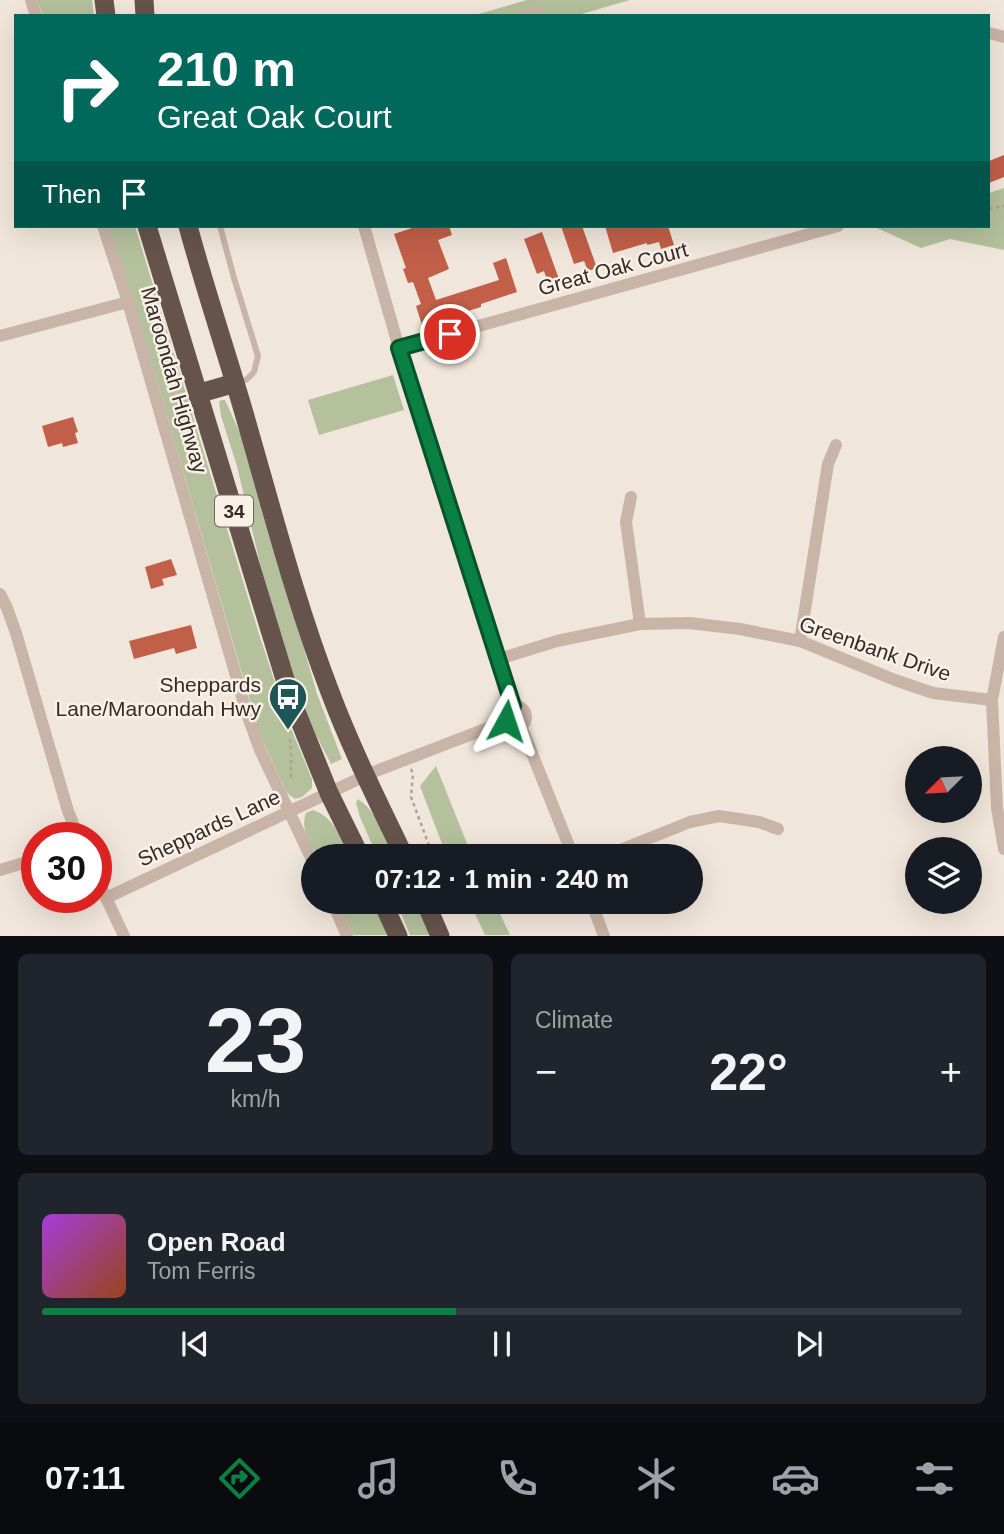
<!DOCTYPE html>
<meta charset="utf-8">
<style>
body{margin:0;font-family:Helvetica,sans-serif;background:#20242c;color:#f1f3f6;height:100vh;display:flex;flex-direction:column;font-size:26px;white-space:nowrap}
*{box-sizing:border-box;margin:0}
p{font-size:23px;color:#9ea1a6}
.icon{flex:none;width:38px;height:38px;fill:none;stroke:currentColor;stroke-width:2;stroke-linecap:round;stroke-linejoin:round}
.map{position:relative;height:936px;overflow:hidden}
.details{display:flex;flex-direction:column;gap:18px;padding:18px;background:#0d0f14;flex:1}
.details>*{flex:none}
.top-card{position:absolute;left:14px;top:14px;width:976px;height:214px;border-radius:0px;box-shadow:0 7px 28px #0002;background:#00695c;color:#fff;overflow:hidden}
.needle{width:46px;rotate:246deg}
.tools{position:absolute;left:905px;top:746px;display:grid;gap:14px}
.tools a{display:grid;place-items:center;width:77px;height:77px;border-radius:50%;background:#171b24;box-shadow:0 7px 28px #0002;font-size:35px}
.speed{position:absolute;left:21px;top:822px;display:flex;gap:14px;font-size:35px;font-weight:700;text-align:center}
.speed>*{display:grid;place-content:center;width:91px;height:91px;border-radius:50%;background:#171b24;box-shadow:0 7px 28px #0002;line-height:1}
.speed .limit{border:10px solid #d22;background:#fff;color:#111}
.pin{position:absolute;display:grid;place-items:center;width:60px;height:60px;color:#fff;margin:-30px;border:4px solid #fff;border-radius:50%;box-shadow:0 2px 7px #0007}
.me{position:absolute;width:77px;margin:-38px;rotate:5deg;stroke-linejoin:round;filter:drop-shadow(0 0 5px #0008)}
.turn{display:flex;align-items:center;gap:24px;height:147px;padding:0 28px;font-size:32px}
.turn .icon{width:91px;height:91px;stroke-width:2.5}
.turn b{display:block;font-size:49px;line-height:60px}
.then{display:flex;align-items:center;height:66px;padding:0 28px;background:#0003;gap:14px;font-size:26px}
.big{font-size:52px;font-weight:700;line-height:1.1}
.details .card{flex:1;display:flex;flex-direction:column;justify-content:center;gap:10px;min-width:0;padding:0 24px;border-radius:10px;background:#20242c}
.details .dial{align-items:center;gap:0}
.dial b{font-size:91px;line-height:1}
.song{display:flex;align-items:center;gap:21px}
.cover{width:84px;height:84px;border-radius:10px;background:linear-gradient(135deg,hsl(280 70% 55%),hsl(20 70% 35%))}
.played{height:7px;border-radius:4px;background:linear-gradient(90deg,#0b8043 45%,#363941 45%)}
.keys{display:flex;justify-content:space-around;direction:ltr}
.heat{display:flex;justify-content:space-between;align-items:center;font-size:38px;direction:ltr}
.details .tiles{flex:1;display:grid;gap:18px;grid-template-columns:1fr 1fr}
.card:last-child{grid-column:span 2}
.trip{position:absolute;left:301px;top:844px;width:402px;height:70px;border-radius:35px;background:#171b24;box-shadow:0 7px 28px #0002;font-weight:700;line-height:70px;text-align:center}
.tab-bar{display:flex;height:112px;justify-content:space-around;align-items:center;background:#090b0e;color:#9ea1a6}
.tab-bar .icon{width:49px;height:49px}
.tab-bar .active{color:#0b8043}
.tab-bar b{font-size:32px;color:#f1f3f6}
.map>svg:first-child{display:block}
</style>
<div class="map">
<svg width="1004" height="936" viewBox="0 0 1004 936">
<rect width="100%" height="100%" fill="#f1e6db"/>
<g fill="#b5c09c">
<path d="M37 0H92L94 16H43Z"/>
<path d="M527 0H630L575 16H472Z"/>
<path d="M1004 188V250L950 239 921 248 877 228 880 226H989V193Z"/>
<path d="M109 226H135L259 634 287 719 312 779V788L302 797 295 799 287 793 260 735 147 347Z"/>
<path d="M393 375 404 410 319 435 308 400Z"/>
<path d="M221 400H225L246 446 317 694 342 759 331 764 315 733 302 702 279 630 262 572 237 466 221 416 219 402Z"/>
<path d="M436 766 472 856H447L444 849 420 786Z"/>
<path d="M358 799C376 811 386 837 396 856H377L360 817 356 803Z"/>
<path d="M313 810C334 817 340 837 349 856H317C310 841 300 829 306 813Z"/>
<path d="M338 901H371L388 935H353Z"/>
<path d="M396 901H418L433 935H410Z"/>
<path d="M469 901H494L510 935H485Z"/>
</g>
<g fill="#c25f48">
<path d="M1004 155V177L989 183V161Z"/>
<path d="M418 226H449L452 235 438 240 449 269 428 278 436 300 499 280 493 263 506 258 517 292 481 304V307L422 325 416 306 421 304 413 282 408 283 403 269 406 268 394 234Z"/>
<path d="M561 226H582L597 268 588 271 584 261 574 264Z"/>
<path d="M605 226H668L674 245 661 249 659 242 647 245V243L613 253Z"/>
<path d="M542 232 559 279 548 283 544 271 537 274 524 239Z"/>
<path d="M73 417 78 432 75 433 78 443 63 447 62 443 48 447 42 426Z"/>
<path d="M171 559 177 575 162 579 164 585 151 589 145 567Z"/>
<path d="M191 625 197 648 176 654 174 648 134 659 129 641Z"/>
</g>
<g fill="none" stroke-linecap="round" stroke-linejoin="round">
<g stroke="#b49f92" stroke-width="2.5" stroke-dasharray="3.5 3.5" stroke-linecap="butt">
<path d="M989 209 1004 206"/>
<path d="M898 226 905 227 927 226"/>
<path d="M290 739 291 756V781"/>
<path d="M411 769 413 774 411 797 433 856"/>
</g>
<g stroke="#c9b5a7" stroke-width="6">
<path d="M515 16 539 9"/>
<path d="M220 226 234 278 258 356 254 372 246 380 237 383"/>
</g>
<g stroke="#c9b5a7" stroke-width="12">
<path d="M31 0 36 16"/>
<path d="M989 33 1004 37"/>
<path d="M103 226 128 302 247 714 260 750 313 862"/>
<path d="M364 226 399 348 513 706"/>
<path d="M0 336 128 302"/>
<path d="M399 348 838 226"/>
<path d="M631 497 626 522 640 624"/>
<path d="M0 594 7 608 16 633 68 811 79 838"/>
<path d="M1004 637 992 700 997 808 1004 849"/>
<path d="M800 641 828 464 836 445"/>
<path d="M499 659 557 641 640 624 689 623 740 629 800 641 895 680 933 693 992 700"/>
<circle cx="515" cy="717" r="11"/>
<path d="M521 726 573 856"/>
<path d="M605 856 690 822 719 816 759 822 778 829"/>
<path d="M0 870 37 859"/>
<path d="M96 876 124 936"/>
<path d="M106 898 371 773 506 721"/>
<path d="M332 901 347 936"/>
<path d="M591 901 604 936"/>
</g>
<g stroke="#66544c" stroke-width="19">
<path d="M104 0 106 16"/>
<path d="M144 0 145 16"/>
<path d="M147 226 291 699 329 793 360 856"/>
<path d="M188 226C205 289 226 351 244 413 271 506 295 601 330 692 351 748 378 802 404 856"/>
<path d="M197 394 235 383"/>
<path d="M382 901 398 936"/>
<path d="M425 901 440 936"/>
</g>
</g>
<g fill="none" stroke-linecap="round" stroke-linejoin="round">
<g stroke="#07532c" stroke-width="18">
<path id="route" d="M450 334 399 348 513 706 506 712V721"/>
</g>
<use href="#route" stroke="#0b8043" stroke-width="12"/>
</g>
<defs>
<g id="bus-pin" transform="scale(2.0125)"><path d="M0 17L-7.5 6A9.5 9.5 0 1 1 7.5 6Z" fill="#1e5556" stroke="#f9f0e7"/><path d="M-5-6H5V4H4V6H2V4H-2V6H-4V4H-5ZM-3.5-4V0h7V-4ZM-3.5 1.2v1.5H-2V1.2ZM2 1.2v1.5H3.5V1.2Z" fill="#fff"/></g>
</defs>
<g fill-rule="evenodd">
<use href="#bus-pin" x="288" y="697"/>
</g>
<g text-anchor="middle" stroke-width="5" stroke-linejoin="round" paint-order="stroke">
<rect fill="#f9f0e7" stroke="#706661" stroke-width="2" x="215" y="495.5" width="38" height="31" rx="5"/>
<g font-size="19" font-weight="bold" fill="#352b28">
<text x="234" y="518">34</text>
</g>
<g font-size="21" fill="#352b28" stroke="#f9f0e7">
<text transform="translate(613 269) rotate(-15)" y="7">Great Oak Court</text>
<text transform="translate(174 380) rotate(74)" y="7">Maroondah Highway</text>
<text transform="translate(875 649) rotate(19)" y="7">Greenbank Drive</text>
<text transform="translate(209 828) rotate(-25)" y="7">Sheppards Lane</text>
</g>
<g font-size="21" fill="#352b28" stroke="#f9f0e7" text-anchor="end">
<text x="261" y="692">Sheppards<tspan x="261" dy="24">Lane/Maroondah Hwy</tspan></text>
</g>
</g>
</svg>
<div class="tools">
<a><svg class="needle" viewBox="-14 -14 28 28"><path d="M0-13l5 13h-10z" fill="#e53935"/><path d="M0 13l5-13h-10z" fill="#9ea1a6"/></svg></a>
<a><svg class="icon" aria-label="layers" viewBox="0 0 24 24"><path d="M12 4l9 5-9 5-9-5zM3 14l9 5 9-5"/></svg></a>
</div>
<div class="speed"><div class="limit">30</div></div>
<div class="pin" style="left:450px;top:334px;background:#d93025"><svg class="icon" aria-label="arrive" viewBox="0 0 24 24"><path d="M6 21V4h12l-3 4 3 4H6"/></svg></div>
<svg class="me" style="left:506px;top:721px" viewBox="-20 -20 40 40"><path d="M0-17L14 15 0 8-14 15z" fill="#0b8043" stroke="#fff" stroke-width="4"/></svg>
<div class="trip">07:12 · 1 min · 240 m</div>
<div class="top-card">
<div class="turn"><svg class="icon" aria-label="right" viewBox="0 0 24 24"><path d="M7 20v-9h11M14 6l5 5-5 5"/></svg><div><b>210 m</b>Great Oak Court</div></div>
<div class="then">Then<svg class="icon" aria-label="arrive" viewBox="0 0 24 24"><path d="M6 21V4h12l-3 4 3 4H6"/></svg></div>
</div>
</div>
<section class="details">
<div class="tiles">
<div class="card dial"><b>23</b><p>km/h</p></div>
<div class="card"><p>Climate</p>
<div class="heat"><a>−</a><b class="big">22°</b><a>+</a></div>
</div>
<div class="card">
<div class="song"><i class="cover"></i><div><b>Open Road</b><p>Tom Ferris</p></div></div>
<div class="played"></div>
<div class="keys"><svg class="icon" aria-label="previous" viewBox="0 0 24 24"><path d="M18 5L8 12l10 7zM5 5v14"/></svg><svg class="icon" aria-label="pause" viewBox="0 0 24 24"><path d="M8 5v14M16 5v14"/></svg><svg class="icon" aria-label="next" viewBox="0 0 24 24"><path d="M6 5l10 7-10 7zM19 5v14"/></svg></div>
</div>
</div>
</section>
<nav class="tab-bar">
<b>07:11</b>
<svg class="icon active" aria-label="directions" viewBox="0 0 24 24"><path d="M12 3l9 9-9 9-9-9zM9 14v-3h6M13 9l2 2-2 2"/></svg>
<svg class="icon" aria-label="music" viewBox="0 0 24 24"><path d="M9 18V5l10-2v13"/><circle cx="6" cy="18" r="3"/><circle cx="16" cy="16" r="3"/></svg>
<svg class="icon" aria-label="phone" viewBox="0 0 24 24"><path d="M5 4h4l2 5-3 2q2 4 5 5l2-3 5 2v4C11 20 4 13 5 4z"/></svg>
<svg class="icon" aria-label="climate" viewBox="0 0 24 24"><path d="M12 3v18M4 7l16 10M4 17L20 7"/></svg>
<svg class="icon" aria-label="car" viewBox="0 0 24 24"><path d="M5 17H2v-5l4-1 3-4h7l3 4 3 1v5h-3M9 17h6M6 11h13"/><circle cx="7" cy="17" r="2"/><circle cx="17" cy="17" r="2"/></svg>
<svg class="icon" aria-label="filters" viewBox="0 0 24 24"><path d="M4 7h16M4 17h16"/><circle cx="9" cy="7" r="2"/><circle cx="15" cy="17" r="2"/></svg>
</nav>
